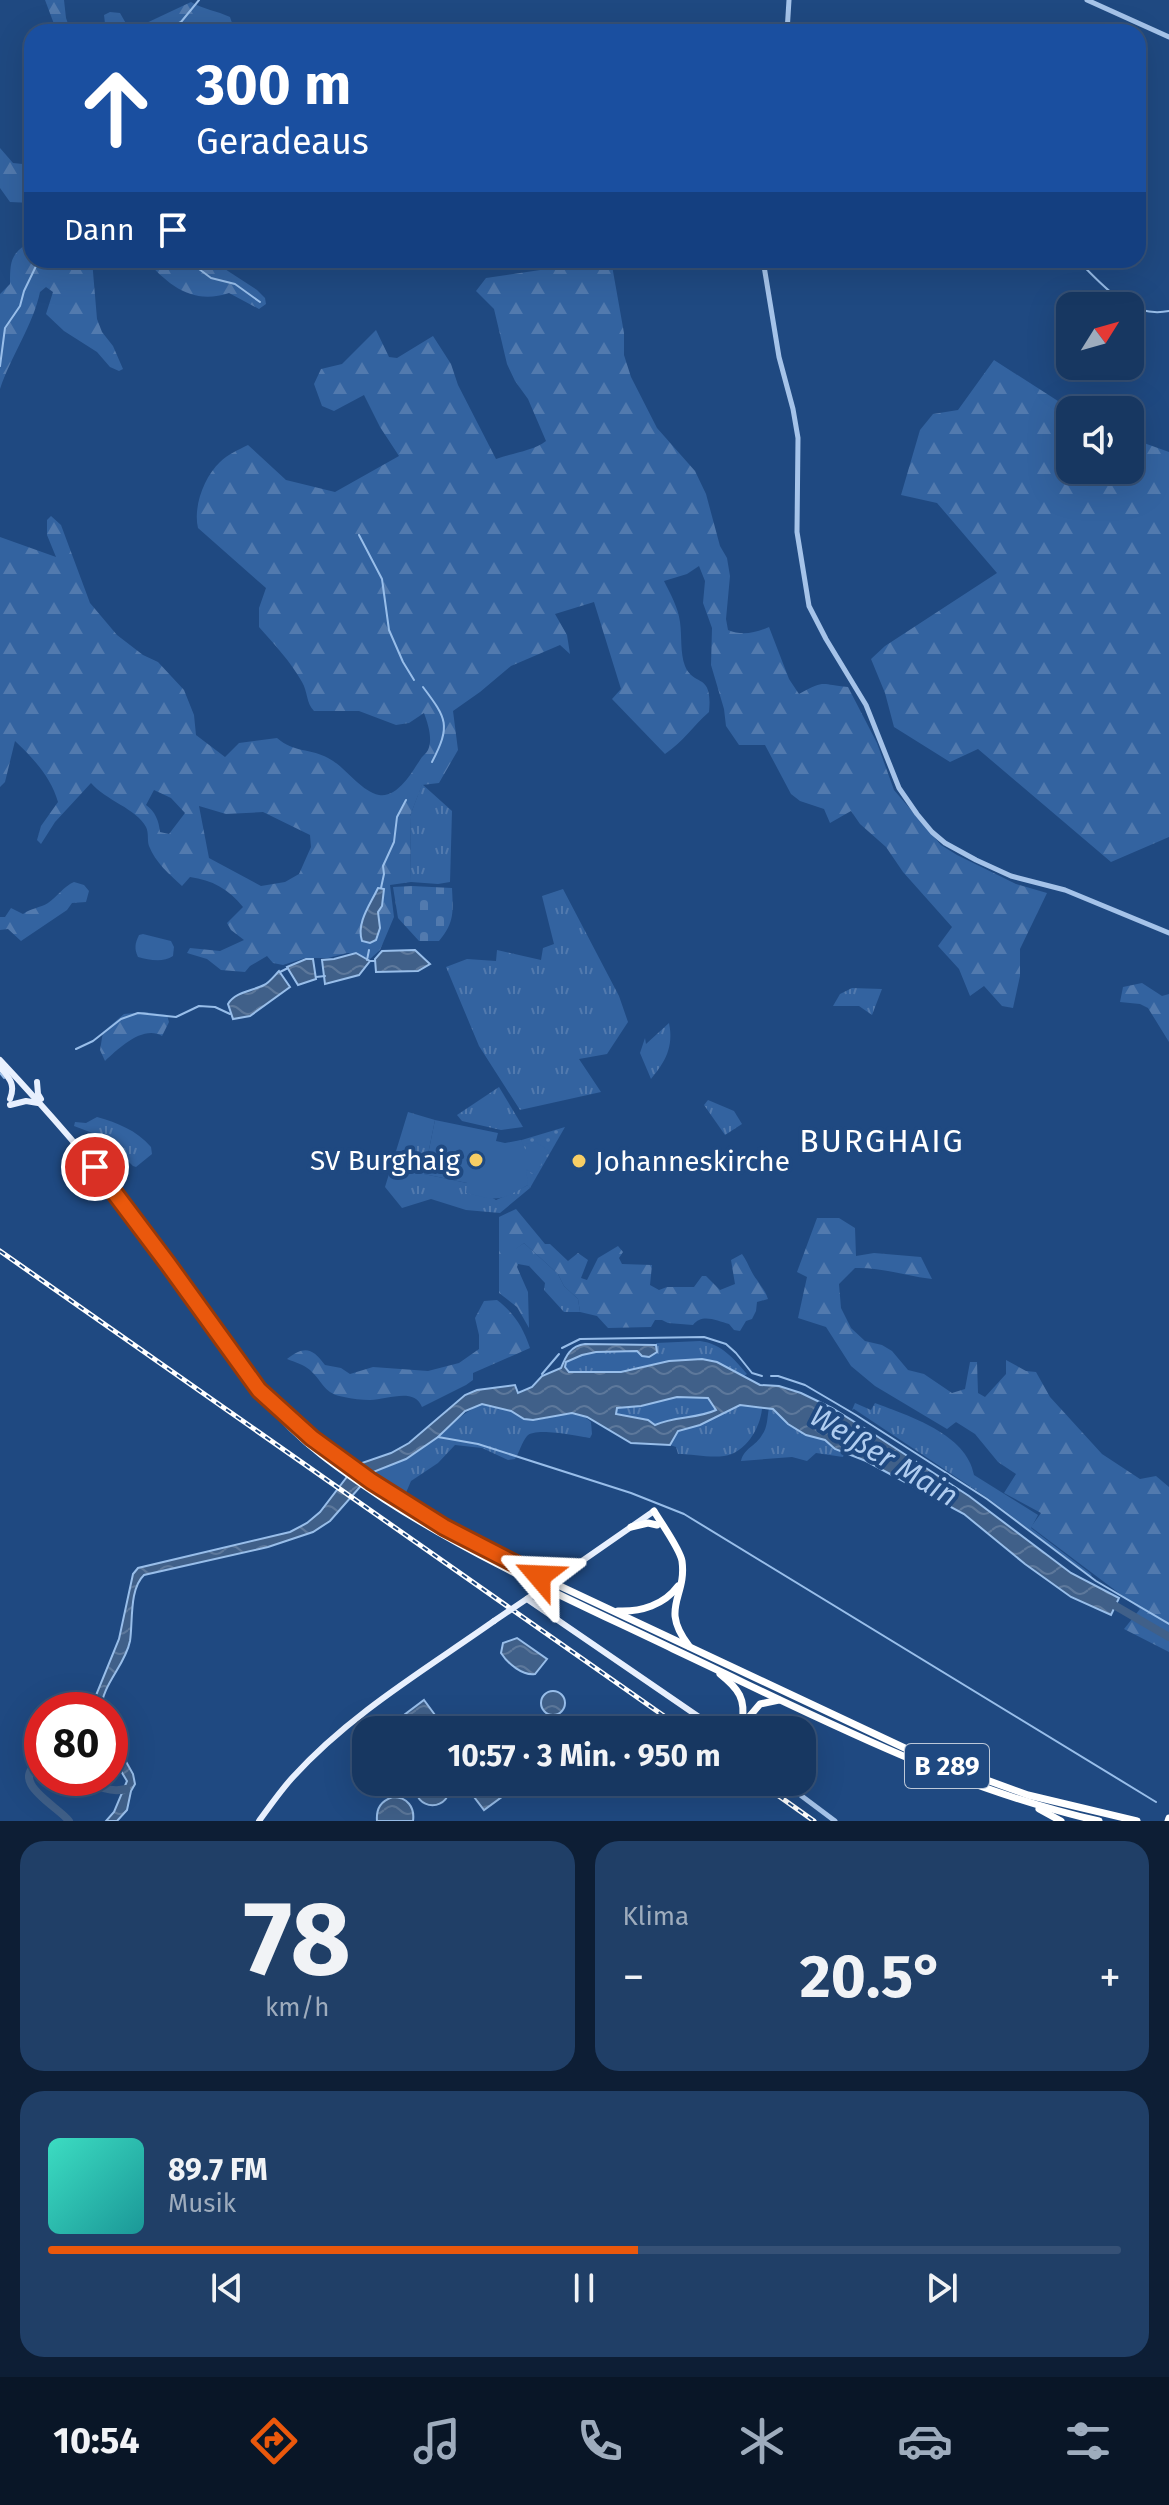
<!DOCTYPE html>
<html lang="de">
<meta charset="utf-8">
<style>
body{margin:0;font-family:"Fira Sans",sans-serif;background:#203f67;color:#f1f3f6;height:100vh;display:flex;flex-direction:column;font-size:30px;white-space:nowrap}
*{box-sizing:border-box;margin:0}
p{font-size:26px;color:#9eacbd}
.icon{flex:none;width:44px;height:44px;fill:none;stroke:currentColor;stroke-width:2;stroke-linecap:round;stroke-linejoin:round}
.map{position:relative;height:1821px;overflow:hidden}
.drawer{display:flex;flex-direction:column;gap:20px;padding:20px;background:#0d1e35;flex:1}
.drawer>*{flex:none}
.banner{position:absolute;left:24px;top:24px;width:1122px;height:244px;border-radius:24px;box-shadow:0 8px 32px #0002,0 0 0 2px #365176;background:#1a4fa0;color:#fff;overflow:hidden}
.needle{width:52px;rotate:53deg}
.fabs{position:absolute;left:1056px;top:292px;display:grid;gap:16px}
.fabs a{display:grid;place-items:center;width:88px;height:88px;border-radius:16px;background:#173761;box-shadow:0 8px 32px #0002,0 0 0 2px #365176;font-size:40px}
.speed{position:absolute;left:24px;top:1692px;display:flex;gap:16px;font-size:40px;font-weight:700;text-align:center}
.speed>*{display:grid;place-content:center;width:104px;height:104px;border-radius:50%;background:#173761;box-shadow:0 8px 32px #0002,0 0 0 2px #365176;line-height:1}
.speed .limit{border:12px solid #d22;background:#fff;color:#111}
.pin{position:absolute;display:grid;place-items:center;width:68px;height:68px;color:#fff;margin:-34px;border:4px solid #fff;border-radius:50%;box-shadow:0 2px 8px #0007}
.me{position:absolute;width:88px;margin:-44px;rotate:296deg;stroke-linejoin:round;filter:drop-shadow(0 0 6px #0008)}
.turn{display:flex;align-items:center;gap:28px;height:168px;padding:0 40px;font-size:36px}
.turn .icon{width:104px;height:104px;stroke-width:2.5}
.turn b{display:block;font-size:56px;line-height:68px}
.then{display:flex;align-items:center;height:76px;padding:0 40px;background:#0003;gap:16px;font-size:30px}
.big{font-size:60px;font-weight:700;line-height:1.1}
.drawer .widget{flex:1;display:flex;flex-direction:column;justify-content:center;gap:12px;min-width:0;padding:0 28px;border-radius:24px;background:#203f67}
.drawer .dial{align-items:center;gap:0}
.dial b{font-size:104px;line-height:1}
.song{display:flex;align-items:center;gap:24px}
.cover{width:96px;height:96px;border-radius:12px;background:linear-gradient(135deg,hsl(170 70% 55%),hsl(180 70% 35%))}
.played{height:8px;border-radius:4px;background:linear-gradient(90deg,#ea580c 55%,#365176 55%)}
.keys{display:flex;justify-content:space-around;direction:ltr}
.heat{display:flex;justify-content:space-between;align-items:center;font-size:44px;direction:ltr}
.drawer .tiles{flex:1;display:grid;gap:20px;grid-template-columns:1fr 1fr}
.widget:last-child{grid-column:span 2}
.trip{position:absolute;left:352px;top:1716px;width:464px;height:80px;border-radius:24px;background:#173761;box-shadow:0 8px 32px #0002,0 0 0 2px #365176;font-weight:700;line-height:80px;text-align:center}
.tabs{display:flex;height:128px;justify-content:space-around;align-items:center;background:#091627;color:#9eacbd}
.tabs .icon{width:56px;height:56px}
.tabs .current{color:#ea580c}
.tabs b{font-size:36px;color:#f1f3f6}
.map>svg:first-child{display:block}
</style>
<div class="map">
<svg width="1169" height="1821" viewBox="0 0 1169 1821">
<defs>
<pattern id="grass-tufts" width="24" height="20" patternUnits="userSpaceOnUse" patternTransform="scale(2)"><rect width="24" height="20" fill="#3363a0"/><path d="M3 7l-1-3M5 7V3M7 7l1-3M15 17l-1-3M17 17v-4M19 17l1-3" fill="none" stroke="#527aae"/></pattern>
<pattern id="forest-firs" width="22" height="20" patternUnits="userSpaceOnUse" patternTransform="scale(2)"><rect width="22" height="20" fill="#3363a0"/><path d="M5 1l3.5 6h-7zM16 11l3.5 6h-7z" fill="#527aae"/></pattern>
<pattern id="cemetery-stones" width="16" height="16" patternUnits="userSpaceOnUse" patternTransform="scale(2)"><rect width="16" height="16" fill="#3363a0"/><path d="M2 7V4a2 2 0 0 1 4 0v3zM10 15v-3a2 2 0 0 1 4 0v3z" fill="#527aae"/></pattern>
<pattern id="park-dots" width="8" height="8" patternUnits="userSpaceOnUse" patternTransform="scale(2)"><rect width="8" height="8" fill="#3363a0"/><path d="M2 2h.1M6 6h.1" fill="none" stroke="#527aae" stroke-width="1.8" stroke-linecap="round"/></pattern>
<pattern id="water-waves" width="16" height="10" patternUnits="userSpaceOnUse" patternTransform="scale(2)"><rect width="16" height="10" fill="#406089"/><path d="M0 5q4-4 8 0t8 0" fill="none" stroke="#5d789b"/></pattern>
</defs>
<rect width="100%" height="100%" fill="#1f4981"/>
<g fill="url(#grass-tufts)">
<path d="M422 784 452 811 450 882 438 884 411 882 410 816Z"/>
<path d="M563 889 619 996 628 1022 607 1054 579 1059 601 1092 520 1110 479 1046 446 967 467 959 496 961 497 950 541 960 543 948 554 944 542 896Z"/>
<path d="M852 988 882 989 872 1015 859 1006H833L840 994Z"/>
<path d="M669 1023C674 1047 665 1062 651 1079L640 1053 645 1038 646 1044Z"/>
<path d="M499 1087 523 1127 501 1130 462 1121 457 1115Z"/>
<path d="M708 1100 734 1111 742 1124 725 1135 704 1105Z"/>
<path d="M408 1112 435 1120 424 1174 467 1183 496 1200 528 1185 530 1188 500 1213 466 1210 431 1199 402 1208 385 1187Z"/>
<path d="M97 1117C118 1123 136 1130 151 1147L152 1154 136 1167 133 1166 103 1137 74 1126 75 1122 86 1123Z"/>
<path d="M524 1243 558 1274 564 1286 578 1299 580 1312H564L544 1290 545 1283 529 1266 530 1263 515 1249Z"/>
<path d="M700 1341C722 1344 733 1358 747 1374L744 1376 717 1362 702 1359 669 1361 621 1372H570L565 1367 566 1362 581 1355 596 1352 637 1351 642 1356 649 1357 657 1347 656 1343Z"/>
<path d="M677 1397 709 1398 716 1410C697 1419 674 1416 655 1425L648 1420 616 1414 617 1408 641 1406Z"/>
<path d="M855 1403 871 1410 875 1403C909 1416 967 1434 974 1475L1038 1515 1031 1528 1091 1574 1092 1577 989 1499 854 1409 852 1410Z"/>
<path d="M482 1404C492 1406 503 1408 513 1412 519 1415 523 1419 530 1420 550 1421 574 1405 591 1422L592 1434 590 1438C577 1436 535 1427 527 1436 522 1442 519 1453 515 1459L508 1460 482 1448 455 1445 438 1463 411 1481 405 1495 381 1481 373 1472C391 1466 410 1459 425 1447 445 1431 459 1414 482 1404Z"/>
<path d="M740 1405 759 1406 762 1409C760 1428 746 1453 724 1456 710 1458 692 1454 678 1454L676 1447 670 1445 678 1431 700 1425Z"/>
<path d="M769 1408C778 1412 783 1419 790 1425 804 1435 816 1435 827 1442 833 1446 837 1450 844 1453L843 1457 816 1453 807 1461 792 1457 741 1461C744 1448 756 1446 762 1435 768 1427 767 1417 769 1408Z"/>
</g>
<g fill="url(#forest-firs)" fill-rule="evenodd">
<path d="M45 0H64L66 18 71 32H57Z"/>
<path d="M191 2C203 9 217 11 230 17L234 29 219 26 195 32H106L104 15 110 12 120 13 128 27 140 26Z"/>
<path d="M0 148 13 163 32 165V203L10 202 0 188Z"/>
<path d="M32 240V260H92L97 319 102 332 113 346 123 369 119 371 110 367 97 352 64 331 46 314 53 292 46 287 40 292C33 325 11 356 0 389V294L10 284C10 259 11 254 32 240Z"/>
<path d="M146 260H211L257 290 265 298 266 304 259 309 229 293C193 305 169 286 146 260Z"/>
<path d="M582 260H611L624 333V355L631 377 657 428 695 471 706 494 720 546 727 558 730 576 726 619 728 630C742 636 755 633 769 627L789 679 799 694C827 679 820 685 848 687L877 743 894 790 941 845 957 855 1016 884 1047 893 1020 949V976L1013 1008 1002 1006 984 986 970 996 959 969 938 946 952 927 903 872 886 847 860 824 851 811 830 823 824 809 800 801 791 794 765 745H739L726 726 724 709 711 665 712 628 703 603 705 581 699 566 687 574 664 581C671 595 678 607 680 622 682 636 680 653 685 666 694 688 713 671 709 712 692 727 684 741 665 754L612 699 621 689 594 602 555 614 567 635 570 654 560 645 511 666 480 692 453 711 458 750 439 783 422 785 410 816 411 882 390 885 394 917 380 950 370 959 358 954 347 953 328 958H305L283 965 273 963 267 956 250 966 245 972 221 970 207 959 187 953 190 948 220 951 244 940 231 930 227 923 243 907C229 889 212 880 190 877L182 886C170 875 155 862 149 846 147 840 149 833 146 827 137 809 105 800 91 783L55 822 41 844 37 840 41 826 58 802C51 777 33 758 15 741L5 782 0 787V537L56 557 47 535V520L51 516 61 525 90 603 117 635 143 655 158 662 184 690 194 715 196 735 225 757 239 743 277 738C294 753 310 748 328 758 346 767 360 791 379 795 398 798 412 772 420 760 422 756 426 754 428 750 433 739 428 724 424 713L409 723 396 725 359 711H314C306 703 308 692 302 682 290 661 275 645 259 627V608L266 588 198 528C193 507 204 477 220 462 228 454 238 450 248 445L286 480 335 492 399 456 380 427 364 395 334 411 322 406 314 384 321 369 342 364 376 330 389 357 397 358 433 336 451 364 458 385 496 459C512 453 533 451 546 441L528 399 515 381 507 364 494 309 476 291 486 278 554 268ZM154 790 171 798 185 813 169 834 160 832C159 821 155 811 146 805ZM199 806 226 814 263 812 310 835 311 847 299 874 285 882 261 886 209 858Z"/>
<path d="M994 360 1072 410H1070V470H1130V438L1169 452V837L1111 862 978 749 950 762 894 727 885 693 871 659 885 646 997 573 937 503 901 495 920 430 933 414 958 410Z"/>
<path d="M74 882 84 885 89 891 86 902 72 903 67 910 21 941 8 929 0 930V917H5L11 908 23 914C31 908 40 908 48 903 57 897 64 886 74 882Z"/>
<path d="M1142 983 1162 996 1169 994V1042L1148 1008 1140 1004 1120 1002 1123 987Z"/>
<path d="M144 1012 167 1015 169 1022 162 1036C143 1025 119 1048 105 1061L100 1050 103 1032 124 1014Z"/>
<path d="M516 1209 545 1244H550L568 1261 578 1253 588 1260 581 1278 587 1280 598 1258 618 1246 623 1252 619 1258 622 1264 652 1265 650 1285 659 1290 667 1287H694L702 1276H706L720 1290 735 1284 731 1260 742 1254C748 1262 751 1273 757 1280 762 1288 765 1290 768 1299L757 1302 756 1311 752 1319 746 1321 740 1331 734 1330 729 1324C717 1321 702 1313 693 1325L668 1323 662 1320H655L651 1327 608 1328 597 1316 580 1312 578 1299 564 1286 558 1274 524 1243 516 1249 531 1263 529 1266 518 1264 517 1267 528 1292 529 1328 517 1307 499 1293V1217Z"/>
<path d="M817 1218H839L855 1228 856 1256 874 1253 921 1257 932 1279C906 1276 881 1267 855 1268L839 1284 841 1308 851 1328 865 1341 882 1345 892 1351 908 1370 924 1374 952 1393 965 1389 970 1362H977L978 1393 985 1397 1006 1374V1360L1026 1371 1036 1372 1050 1397 1102 1454 1140 1479 1156 1476 1169 1487V1652L1124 1629 1140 1609 1031 1527 1041 1513 1004 1493 1016 1474 998 1462 975 1434 956 1422 947 1429 875 1386 851 1366 826 1327 798 1318 807 1277 797 1272Z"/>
<path d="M497 1300C514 1313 523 1327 530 1348L473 1373V1380L466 1385 422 1407C414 1387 387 1400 370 1400 362 1400 352 1399 344 1397 324 1394 324 1383 310 1370 304 1365 295 1362 287 1359 304 1345 313 1348 325 1365L341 1368 350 1374 373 1367 428 1371 459 1363 479 1349V1335L475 1318 484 1301Z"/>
</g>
<path fill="url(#cemetery-stones)" d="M412 886 452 888C453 911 455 922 439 941H419L398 918 393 887Z"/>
<path fill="url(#park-dots)" d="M565 1127 530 1188 521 1178 515 1142Z"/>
<g fill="#3363a0">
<path d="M143 934 171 941 174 947 173 956C163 963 149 960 138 957 134 949 135 943 139 935Z"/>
<path d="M435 1120 498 1133 496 1141 505 1143 521 1140 526 1151V1144L536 1142 549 1151 535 1175 526 1169 528 1185C497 1202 500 1201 466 1193L467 1183 424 1174Z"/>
</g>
<g fill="url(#water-waves)" stroke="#98beea" stroke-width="2" fill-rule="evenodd">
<path d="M378 888 384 889 382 906 378 912 380 928 376 940 370 943 362 941C356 923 370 905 378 888Z"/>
<path d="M415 950 430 964 418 971 376 972 375 959 382 951Z"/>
<path d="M356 953 370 961 359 975 325 984 322 960 334 959Z"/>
<path d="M306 959H313L316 979 298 985 287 967Z"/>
<path d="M279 971 290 987 250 1016 233 1019 228 1004C235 992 252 991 264 985 269 983 275 975 279 971Z"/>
<path d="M585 1344 656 1345 657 1352 649 1357 642 1356 637 1351 596 1352 582 1355 566 1362 565 1367 569 1372H621L669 1361 702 1359 717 1362 760 1385 779 1386 801 1393 832 1408 869 1431 969 1496 1071 1573 1119 1598 1111 1615 1071 1597 1025 1564 964 1514 866 1461 835 1449 825 1440 806 1435 788 1424 773 1409 740 1405 700 1425 678 1431 670 1445 631 1443 587 1417 572 1413 533 1420 524 1419 511 1411 482 1404 465 1411 438 1437 406 1459 373 1472 330 1521 313 1532 268 1547 144 1575C129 1589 133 1622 130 1641 125 1666 102 1684 101 1710H90L119 1639 133 1574 138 1568 290 1532 307 1523 320 1512 356 1465 391 1453 409 1443 465 1395 477 1390 515 1385 518 1393 532 1387 542 1376 561 1368C566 1356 570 1346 585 1344ZM677 1397 708 1398 716 1410C697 1419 675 1416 655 1425L648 1420 616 1414 617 1408 641 1406Z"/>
<path d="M517 1638 547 1659 535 1674C523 1676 508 1664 501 1653L503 1643Z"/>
<circle cx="553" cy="1703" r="12"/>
<path d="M424 1700 446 1730H415L404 1715Z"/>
<path d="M110 1733 133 1774 135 1784 131 1791 127 1810 117 1821H106L114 1812 127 1781 110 1753Z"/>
<path d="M415 1782H450C453 1813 412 1813 415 1782Z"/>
<path d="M477 1782H514L517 1786 484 1810 468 1789Z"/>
<path d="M393 1797C407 1797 415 1807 413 1821H377C376 1808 381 1801 393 1797Z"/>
</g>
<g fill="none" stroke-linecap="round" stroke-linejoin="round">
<g stroke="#98beea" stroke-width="2">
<path d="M161 32 181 22 199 0"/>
<path d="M187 260 211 278 235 284 260 302"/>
<path d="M1077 260C1104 285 1128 319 1169 311"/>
<path d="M0 366 5 328 20 306 24 291 37 264 43 260"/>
<path d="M359 535 382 579 389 630 403 662 414 680"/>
<path d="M423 687C447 719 451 725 432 762"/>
<path d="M381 888 384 874 383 866 394 842 397 817 406 800"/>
<path d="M367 960 369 950"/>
<path d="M370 961H375"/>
<path d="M280 972 288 968"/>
<path d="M316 977 325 976"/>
<path d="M76 1049 93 1041 121 1019 138 1013 176 1017 199 1006 215 1007 230 1014"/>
<path d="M0 1073 4 1078"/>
<path d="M562 1348 580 1339 704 1337 726 1344 736 1353 752 1373 762 1376"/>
<path d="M542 1374 559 1354"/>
<path d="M771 1376H778L805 1385 856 1415 987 1499 1096 1581 1169 1624"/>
<path d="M438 1437 478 1444 631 1493 684 1514 1156 1802"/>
</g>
<g stroke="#406089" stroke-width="8">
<path d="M1107 1601 1169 1637"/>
<path d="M42 1761C5 1781 58 1806 69 1821"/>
<path d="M82 1778C97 1786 109 1793 126 1789"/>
</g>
<g stroke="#a5c3e9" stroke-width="5">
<path d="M1087 0 1169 37"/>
<path d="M787 32 789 0"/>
<path d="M763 260 779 357 793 409 798 438 797 532 809 606 826 639 866 705 899 788 917 814 932 832 945 843 976 860 1011 876 1065 890 1169 933"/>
<path d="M783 1782 835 1821"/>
</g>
<g stroke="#e8f0fe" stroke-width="6">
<path d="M0 1060C45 1108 89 1158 129 1210 168 1263 204 1318 243 1371"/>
<path d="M0 1067C9 1078 16 1084 10 1099"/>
<path d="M37 1082 38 1094 41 1099"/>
<path d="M10 1105 26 1101 38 1103"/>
<path d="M559 1577 654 1511"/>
<path d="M527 1599 718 1730"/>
<path d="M259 1821C270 1806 281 1790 293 1777 350 1714 426 1669 494 1621"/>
</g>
<g stroke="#fff" stroke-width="7">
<path d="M243 1371 261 1392"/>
<path d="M259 1390 345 1463 444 1527 496 1556 926 1758 1028 1795 1137 1821"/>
<path d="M268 1402C299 1442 342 1471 384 1499 475 1558 575 1602 673 1649 812 1714 948 1787 1099 1821"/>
<path d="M654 1511C661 1523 680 1549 682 1561 687 1598 659 1607 689 1646"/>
<path d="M631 1527 648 1523 657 1525"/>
<path d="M618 1611C641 1612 664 1605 678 1586"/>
<path d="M720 1674C739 1689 746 1699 742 1723"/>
<path d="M738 1730 760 1704 779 1700"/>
<path d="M1039 1809 1061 1821"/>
<path d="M1168 1821 1169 1818"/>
</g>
<g stroke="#fff" stroke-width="5">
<g id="rail">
<path d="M0 1251 684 1730"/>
<path d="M759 1782 814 1821"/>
</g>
</g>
<use href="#rail" stroke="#1f4981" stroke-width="2" stroke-dasharray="6" stroke-linecap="butt"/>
<path stroke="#e8f0fe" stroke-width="6" d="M494 1621 559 1577"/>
</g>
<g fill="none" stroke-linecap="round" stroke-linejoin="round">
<g stroke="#983908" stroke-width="20">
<path id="route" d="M95 1167 168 1264 259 1390 312 1438 371 1481 444 1527 539 1576"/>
</g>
<use href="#route" stroke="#ea580c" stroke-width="14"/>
</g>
<g fill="#f7ce65" stroke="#1f4981" stroke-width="3">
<circle cx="476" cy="1160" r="8"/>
<circle cx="579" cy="1161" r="8"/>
</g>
<g text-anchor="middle" stroke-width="8" stroke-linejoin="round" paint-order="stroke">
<rect fill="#1f4981" stroke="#bcc8d9" stroke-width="2" x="905" y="1744" width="84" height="44" rx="6"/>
<g font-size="26" font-weight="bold" fill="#fff">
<text x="947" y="1775">B 289</text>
</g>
<g font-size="28" fill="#fff" stroke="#1f4981" text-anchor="end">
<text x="460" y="1170">SV Burghaig</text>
<text x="595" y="1171" text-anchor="start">Johanneskirche</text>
</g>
<g font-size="30" font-style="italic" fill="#b0cdf0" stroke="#1f4981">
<text transform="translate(884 1456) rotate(31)" y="10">Weißer Main</text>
</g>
<g font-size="32" letter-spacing="2" fill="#fff" stroke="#1f4981">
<text x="882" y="1152">BURGHAIG</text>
</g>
</g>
</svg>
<div class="fabs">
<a><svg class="needle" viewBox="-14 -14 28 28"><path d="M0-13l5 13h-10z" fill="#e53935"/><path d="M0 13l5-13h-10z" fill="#9eacbd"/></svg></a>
<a><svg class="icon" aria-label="sound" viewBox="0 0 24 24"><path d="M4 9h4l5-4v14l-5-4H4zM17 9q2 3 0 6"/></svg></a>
</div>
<div class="speed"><div class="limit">80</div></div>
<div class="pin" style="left:95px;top:1167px;background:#d93025"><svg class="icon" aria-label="arrive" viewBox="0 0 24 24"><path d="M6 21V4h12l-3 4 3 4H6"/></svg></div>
<svg class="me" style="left:539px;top:1576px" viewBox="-20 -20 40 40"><path d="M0-17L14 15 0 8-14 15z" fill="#ea580c" stroke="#fff" stroke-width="4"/></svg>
<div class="trip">10:57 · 3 Min. · 950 m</div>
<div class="banner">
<div class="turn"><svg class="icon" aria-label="ahead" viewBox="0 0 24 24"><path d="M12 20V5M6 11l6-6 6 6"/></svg><div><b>300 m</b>Geradeaus</div></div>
<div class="then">Dann<svg class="icon" aria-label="arrive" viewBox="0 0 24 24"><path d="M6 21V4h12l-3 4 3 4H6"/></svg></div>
</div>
</div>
<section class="drawer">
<div class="tiles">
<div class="widget dial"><b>78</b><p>km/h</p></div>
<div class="widget"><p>Klima</p>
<div class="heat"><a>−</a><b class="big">20.5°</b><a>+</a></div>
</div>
<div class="widget">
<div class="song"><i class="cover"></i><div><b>89.7 FM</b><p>Musik</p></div></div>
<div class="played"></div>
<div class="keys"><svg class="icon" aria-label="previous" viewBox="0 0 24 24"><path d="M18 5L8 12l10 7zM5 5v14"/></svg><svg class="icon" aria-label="pause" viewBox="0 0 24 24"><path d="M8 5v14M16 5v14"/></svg><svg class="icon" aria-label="next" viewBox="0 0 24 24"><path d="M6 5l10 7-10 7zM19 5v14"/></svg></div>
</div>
</div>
</section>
<nav class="tabs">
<b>10:54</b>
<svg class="icon current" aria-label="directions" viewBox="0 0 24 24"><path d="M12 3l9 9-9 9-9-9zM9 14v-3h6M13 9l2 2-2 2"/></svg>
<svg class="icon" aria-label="music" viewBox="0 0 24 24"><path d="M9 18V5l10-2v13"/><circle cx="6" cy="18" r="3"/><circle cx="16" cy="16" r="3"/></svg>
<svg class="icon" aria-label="phone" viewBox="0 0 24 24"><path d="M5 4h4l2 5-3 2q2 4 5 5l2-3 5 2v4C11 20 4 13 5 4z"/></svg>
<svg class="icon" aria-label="climate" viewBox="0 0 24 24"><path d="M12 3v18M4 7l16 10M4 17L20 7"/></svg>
<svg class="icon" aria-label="car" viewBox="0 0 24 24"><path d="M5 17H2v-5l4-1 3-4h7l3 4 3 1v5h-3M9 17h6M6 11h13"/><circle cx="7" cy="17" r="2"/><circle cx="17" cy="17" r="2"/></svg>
<svg class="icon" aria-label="filters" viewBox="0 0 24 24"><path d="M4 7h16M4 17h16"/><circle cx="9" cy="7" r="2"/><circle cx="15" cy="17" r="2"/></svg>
</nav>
